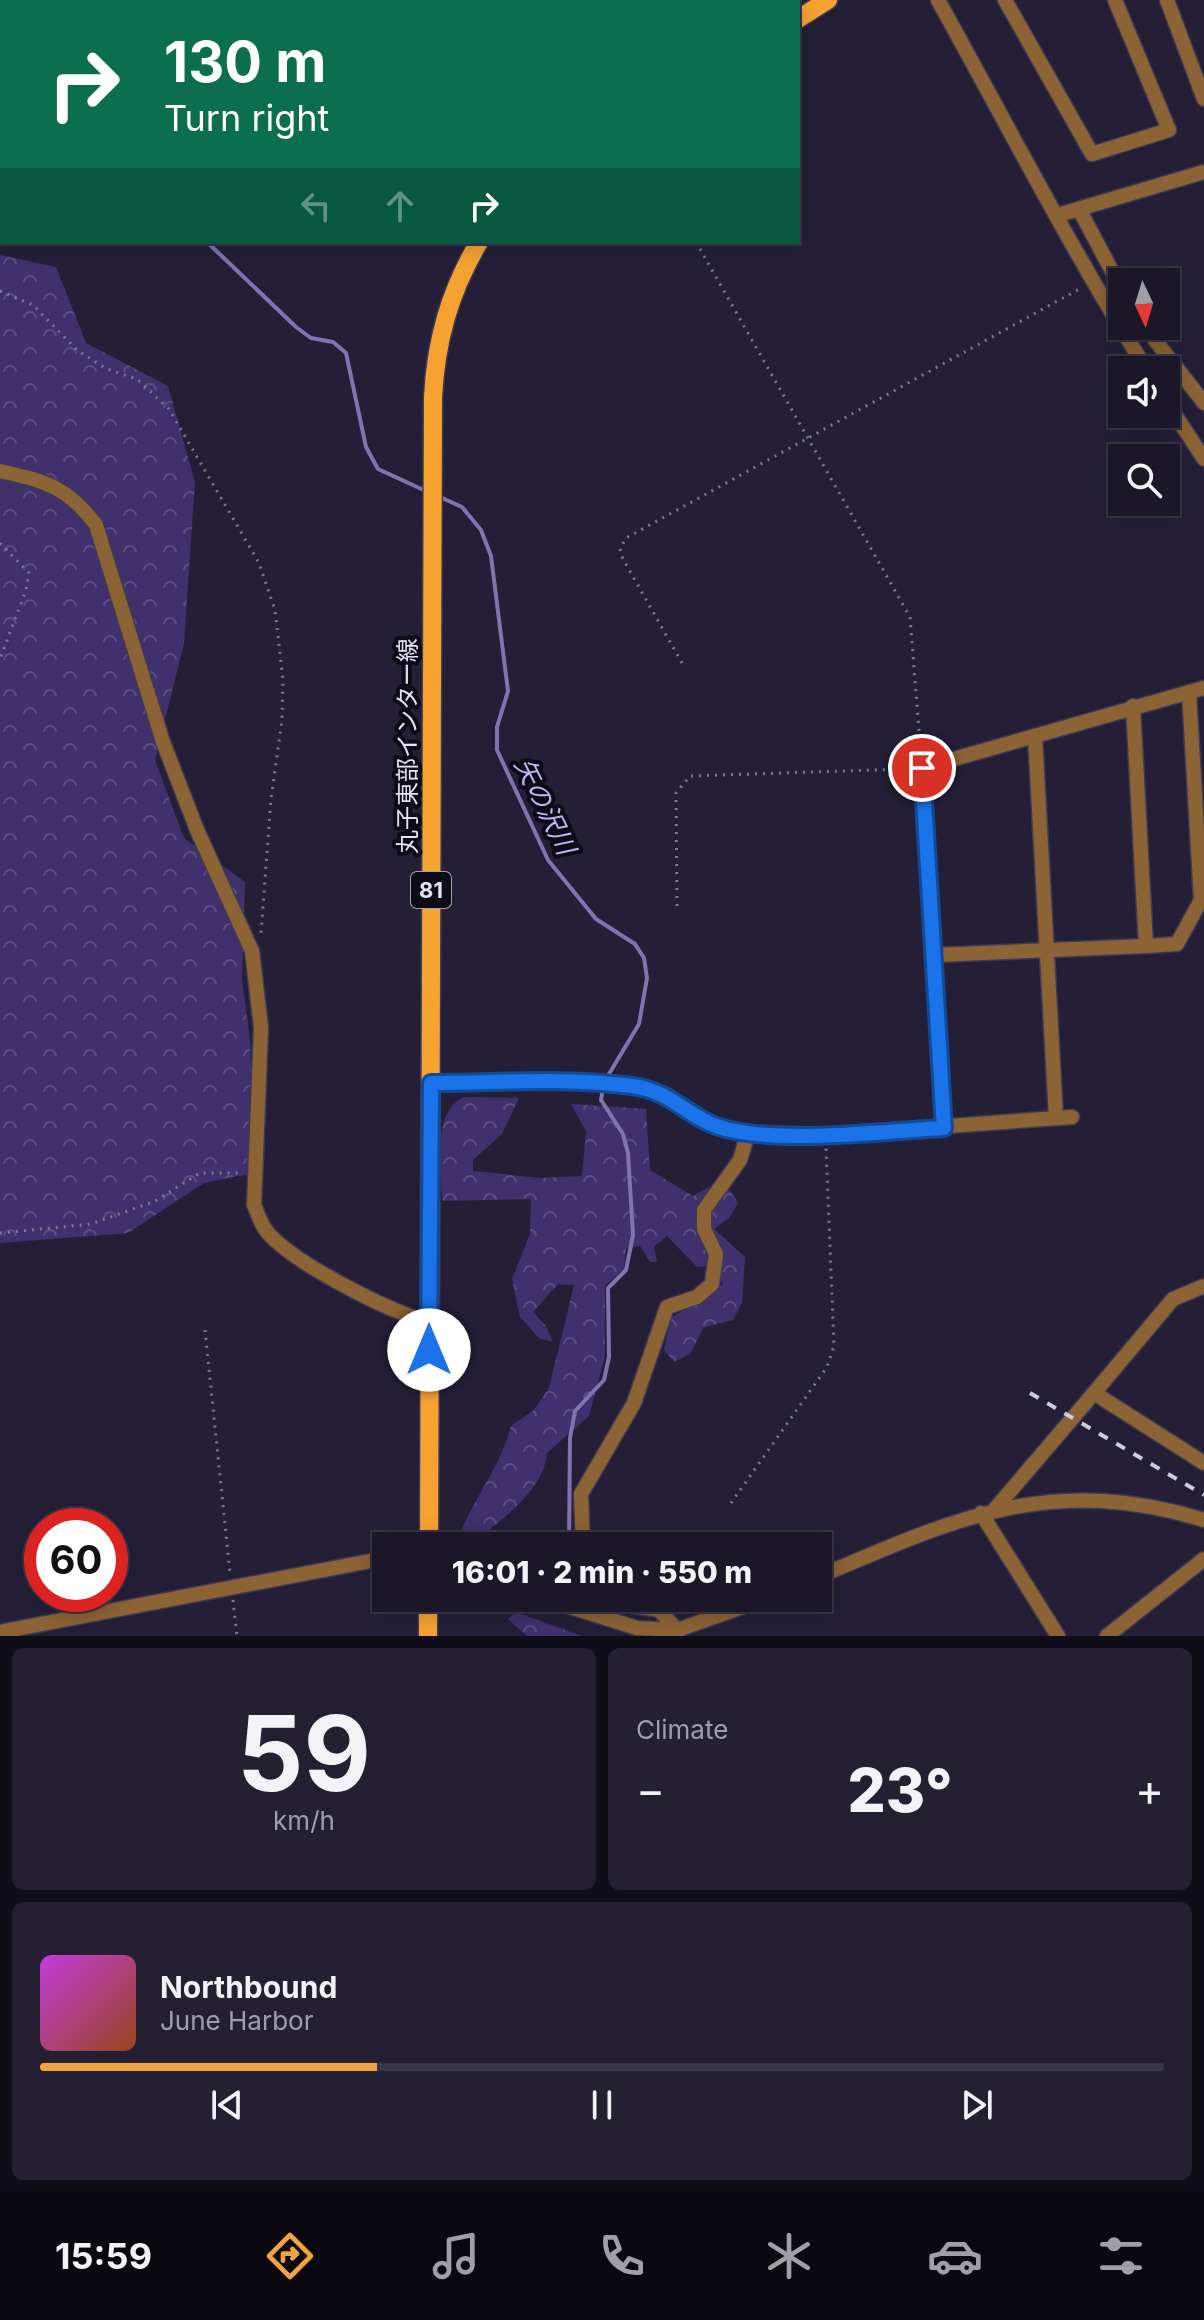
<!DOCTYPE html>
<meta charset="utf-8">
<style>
body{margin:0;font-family:Inter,"Noto Sans JP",sans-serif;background:#242031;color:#f1f3f6;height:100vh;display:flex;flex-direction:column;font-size:30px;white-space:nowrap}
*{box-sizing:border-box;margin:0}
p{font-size:26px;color:#a09fa8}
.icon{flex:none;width:44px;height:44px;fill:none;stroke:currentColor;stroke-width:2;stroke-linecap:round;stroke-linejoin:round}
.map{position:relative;height:1636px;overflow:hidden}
.sheet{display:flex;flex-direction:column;gap:12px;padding:12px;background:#0f0d17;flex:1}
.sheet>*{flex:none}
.top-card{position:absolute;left:0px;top:0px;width:800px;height:244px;box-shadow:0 4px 20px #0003,0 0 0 2px #393646;background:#0b6e4f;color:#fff;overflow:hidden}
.needle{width:52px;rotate:176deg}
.controls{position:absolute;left:1108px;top:268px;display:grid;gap:16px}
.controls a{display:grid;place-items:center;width:72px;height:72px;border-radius:0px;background:#1b1729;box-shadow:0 4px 20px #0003,0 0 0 2px #393646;font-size:40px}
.speed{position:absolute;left:24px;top:1508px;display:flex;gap:16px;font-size:40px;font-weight:700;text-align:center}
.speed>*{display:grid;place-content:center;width:104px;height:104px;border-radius:50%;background:#1b1729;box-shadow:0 4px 20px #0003,0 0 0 2px #393646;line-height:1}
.speed .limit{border:12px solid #d22;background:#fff;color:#111}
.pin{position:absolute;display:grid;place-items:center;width:68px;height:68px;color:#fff;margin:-34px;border:4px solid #fff;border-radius:50%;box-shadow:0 2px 8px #0007}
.me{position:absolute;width:88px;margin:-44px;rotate:0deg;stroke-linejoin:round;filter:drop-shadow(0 0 6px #0008)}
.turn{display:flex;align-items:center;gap:28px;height:168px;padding:0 32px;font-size:36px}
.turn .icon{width:104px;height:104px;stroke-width:2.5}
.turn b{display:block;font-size:56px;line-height:68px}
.lanes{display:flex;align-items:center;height:76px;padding:0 32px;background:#0003;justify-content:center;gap:40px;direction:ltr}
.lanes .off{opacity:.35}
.big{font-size:60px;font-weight:800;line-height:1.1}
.sheet .tile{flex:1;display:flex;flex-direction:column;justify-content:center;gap:12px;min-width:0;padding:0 28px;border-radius:12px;background:#242031}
.sheet .dial{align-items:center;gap:0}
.dial b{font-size:104px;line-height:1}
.song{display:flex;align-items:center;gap:24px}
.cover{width:96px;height:96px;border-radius:12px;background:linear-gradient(135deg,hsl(290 70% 55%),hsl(20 70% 35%))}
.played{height:8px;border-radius:4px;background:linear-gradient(90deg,#f3a442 30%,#393646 30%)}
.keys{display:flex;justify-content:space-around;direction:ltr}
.heat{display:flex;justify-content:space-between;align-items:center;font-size:44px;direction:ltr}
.sheet .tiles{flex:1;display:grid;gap:12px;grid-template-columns:1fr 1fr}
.tile:last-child{grid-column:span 2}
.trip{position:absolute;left:372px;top:1532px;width:460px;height:80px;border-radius:0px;background:#1b1729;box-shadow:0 4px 20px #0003,0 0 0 2px #393646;font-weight:800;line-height:80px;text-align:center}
.tabs{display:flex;height:128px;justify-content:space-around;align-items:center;background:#0b0910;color:#a09fa8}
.tabs .icon{width:56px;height:56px}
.tabs .active{color:#f3a442}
.tabs b{font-size:36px;color:#f1f3f6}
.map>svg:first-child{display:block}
</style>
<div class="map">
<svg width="1204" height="1636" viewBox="0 0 1204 1636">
<defs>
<pattern id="forest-crowns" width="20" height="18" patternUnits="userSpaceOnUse" patternTransform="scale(2)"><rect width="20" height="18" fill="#40306d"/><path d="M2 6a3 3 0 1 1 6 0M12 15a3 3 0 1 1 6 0" fill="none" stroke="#5b4e82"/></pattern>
</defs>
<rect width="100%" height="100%" fill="#241f37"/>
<g fill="url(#forest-crowns)">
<path d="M0 255 56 267 86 343 168 386 195 482 184 643 155 760 184 838 245 882 242 979 250 1039 254 1173 204 1183 128 1233 0 1243Z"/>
<path d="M464 1097 519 1098 502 1134 473 1160V1171L540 1178 582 1176 586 1131 571 1104 646 1109 650 1170 693 1196 723 1179 738 1203 729 1218 714 1229 745 1257 742 1303 733 1320 704 1327 690 1354 674 1362 664 1350 671 1318 723 1284 713 1265 697 1267 667 1236 654 1247 657 1262H650L640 1246 626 1248 624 1269 605 1286V1356L589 1416 547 1453C543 1493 499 1520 471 1546H455C470 1503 500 1469 511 1426L534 1410 549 1388 574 1285 558 1284 533 1312 546 1326 553 1342 539 1338 520 1317 512 1279 530 1234 531 1199 442 1201C442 1168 430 1114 464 1097Z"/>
<path d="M516 1612 582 1636H527L508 1619Z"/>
</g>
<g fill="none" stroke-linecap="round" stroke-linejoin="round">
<g stroke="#8173ae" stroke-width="4">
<path d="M0 101 2 103"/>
<path d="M207 242 296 327 311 338 333 342 346 353 366 447 378 469 428 492"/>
<path d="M440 497 462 507 481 530 491 556 508 691 497 727V750L548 860 596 919 635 944 644 958 647 978 639 1024 606 1079"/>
<path d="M569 1546 570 1438 575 1411 604 1380 609 1357 608 1288 626 1270 633 1235 628 1153 623 1134 601 1100 603 1088"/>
</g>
<g stroke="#3f3a51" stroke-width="17">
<g id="minor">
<path d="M561 0 562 2"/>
<path d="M938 0C1007 124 1071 250 1147 370"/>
<path d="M1005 0 1092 154 1169 130 1115 0"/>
<path d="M1167 0 1204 99"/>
<path d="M1079 209 1122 290"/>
<path d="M1058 215 1204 172"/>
<path d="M1144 326 1204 403"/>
<path d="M1166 401 1204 459"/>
<path d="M0 471C45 481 68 487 96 525L163 742 197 830 252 951 261 1027 254 1205C258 1214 261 1225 268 1233 294 1263 389 1312 429 1322"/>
<path d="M1133 706 1146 946 1177 944 1201 900 1189 692"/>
<path d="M1035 736 1056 1118"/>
<path d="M935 955 1146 946"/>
<path d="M431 1083 593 1082 635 1086 666 1095 717 1127 748 1133"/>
<path d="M944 1128 922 768 1204 688"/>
<path d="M1204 1286 1173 1299 1094 1393 1204 1463"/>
<path d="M995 1509 1094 1393"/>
<path d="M981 1513 1058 1636"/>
<path d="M583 1546 581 1494 634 1403 667 1307 697 1297 712 1284 716 1254 704 1229V1210L740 1160 748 1133 825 1135 1072 1117"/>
<path d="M818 1577C956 1518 1052 1473 1204 1520"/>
<path d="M542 1598 637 1628 677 1630 768 1598"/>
<path d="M606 1598 609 1602 659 1610 677 1630V1635"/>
<path d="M0 1632 386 1558"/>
<path d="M1107 1636 1204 1559"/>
</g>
</g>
<g stroke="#3f3a51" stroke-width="21">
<g id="major">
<path d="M798 19 828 0"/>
<path d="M429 1546 433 397C436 340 450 291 479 242"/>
<path d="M428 1636V1598"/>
</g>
</g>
<g stroke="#7e7a8f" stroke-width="3" stroke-dasharray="2 6" stroke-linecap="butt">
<path d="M109 0 114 2"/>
<path d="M40 2 42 0"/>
<path d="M0 38 2 36"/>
<path d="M696 242 910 617 921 756"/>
<path d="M0 291 33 305 78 351 107 369 137 379 169 409 259 563 275 610 283 680 282 720 271 799 261 934"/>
<path d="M0 543 29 573 26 590 0 659"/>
<path d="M682 663 623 559 620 549 626 538 1083 287"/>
<path d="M677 906 676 793 690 776 907 769"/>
<path d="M0 1233 91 1224 155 1201 200 1173H242"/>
<path d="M205 1330 230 1573"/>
<path d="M731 1503 827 1367 834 1346 826 1147"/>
<path d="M233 1600 237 1636"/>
</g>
<use href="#minor" stroke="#8c6335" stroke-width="14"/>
<use href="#major" stroke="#f6a231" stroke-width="18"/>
<path stroke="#cdcbdd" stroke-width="4" stroke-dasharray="10 10" stroke-linecap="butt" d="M1030 1393 1204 1495"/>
</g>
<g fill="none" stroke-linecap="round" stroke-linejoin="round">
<g stroke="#114b97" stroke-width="20">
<path id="route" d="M429 1350 431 1083C497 1083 566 1077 632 1086 672 1091 687 1117 719 1127 775 1145 883 1131 944 1128L922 768"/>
</g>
<use href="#route" stroke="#1a73e8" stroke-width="14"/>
</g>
<g text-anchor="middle" stroke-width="8" stroke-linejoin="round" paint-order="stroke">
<rect fill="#0d0b16" stroke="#a4a2b1" stroke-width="2" x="411" y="872" width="40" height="36" rx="6"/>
<g font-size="22" font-weight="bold" fill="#e4e2f3">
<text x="431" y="898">81</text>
</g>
<g font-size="24" fill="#e4e2f3" stroke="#0d0b16">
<text transform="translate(408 746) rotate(-90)" y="8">丸子東部インター線</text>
</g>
<g font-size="26" font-style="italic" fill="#c0b4f5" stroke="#0d0b16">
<text transform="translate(545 806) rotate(64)" y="9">矢の沢川</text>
</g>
</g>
</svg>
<div class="controls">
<a><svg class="needle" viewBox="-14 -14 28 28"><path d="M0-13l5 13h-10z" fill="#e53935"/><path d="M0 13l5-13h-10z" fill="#a09fa8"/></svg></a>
<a><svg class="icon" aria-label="sound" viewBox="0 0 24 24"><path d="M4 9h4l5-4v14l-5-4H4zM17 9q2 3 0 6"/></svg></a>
<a><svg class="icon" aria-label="search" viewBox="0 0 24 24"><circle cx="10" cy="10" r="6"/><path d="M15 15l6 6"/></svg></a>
</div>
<div class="speed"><div class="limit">60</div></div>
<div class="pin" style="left:922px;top:768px;background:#d93025"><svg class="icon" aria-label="arrive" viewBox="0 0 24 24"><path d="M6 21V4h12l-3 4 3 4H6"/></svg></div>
<svg class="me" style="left:429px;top:1350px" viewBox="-20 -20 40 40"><circle r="19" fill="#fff"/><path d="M0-13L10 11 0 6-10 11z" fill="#1a73e8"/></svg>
<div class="trip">16:01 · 2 min · 550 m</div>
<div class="top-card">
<div class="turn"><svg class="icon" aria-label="right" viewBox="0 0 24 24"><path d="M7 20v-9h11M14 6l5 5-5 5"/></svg><div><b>130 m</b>Turn right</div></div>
<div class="lanes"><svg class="icon off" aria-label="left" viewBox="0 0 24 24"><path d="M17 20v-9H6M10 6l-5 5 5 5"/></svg><svg class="icon off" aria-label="ahead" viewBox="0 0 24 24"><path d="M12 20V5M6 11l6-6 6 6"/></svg><svg class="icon" aria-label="right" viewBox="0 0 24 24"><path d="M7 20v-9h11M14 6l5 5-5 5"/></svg></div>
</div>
</div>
<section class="sheet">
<div class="tiles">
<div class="tile dial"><b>59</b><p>km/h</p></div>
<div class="tile"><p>Climate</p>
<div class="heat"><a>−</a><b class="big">23°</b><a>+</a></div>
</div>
<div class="tile">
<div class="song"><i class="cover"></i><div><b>Northbound</b><p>June Harbor</p></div></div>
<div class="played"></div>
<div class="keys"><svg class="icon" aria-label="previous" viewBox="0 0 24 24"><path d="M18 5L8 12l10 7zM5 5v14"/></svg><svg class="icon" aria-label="pause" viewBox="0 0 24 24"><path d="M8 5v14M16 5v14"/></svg><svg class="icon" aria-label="next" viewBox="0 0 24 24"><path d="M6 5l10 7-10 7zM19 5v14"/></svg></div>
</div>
</div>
</section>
<nav class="tabs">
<b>15:59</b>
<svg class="icon active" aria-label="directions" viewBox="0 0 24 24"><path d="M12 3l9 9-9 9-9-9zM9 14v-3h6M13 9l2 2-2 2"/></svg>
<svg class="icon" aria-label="music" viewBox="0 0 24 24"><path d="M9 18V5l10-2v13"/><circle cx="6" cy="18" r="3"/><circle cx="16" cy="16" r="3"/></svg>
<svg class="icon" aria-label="phone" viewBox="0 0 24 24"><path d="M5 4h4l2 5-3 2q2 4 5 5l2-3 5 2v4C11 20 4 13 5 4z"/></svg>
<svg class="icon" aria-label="climate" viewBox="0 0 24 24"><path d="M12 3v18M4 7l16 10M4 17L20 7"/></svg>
<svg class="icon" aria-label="car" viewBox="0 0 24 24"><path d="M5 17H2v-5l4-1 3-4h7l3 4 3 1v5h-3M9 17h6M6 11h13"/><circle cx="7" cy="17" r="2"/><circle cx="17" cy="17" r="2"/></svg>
<svg class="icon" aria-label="filters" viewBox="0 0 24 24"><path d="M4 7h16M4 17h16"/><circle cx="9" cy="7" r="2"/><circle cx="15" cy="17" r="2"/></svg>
</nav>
